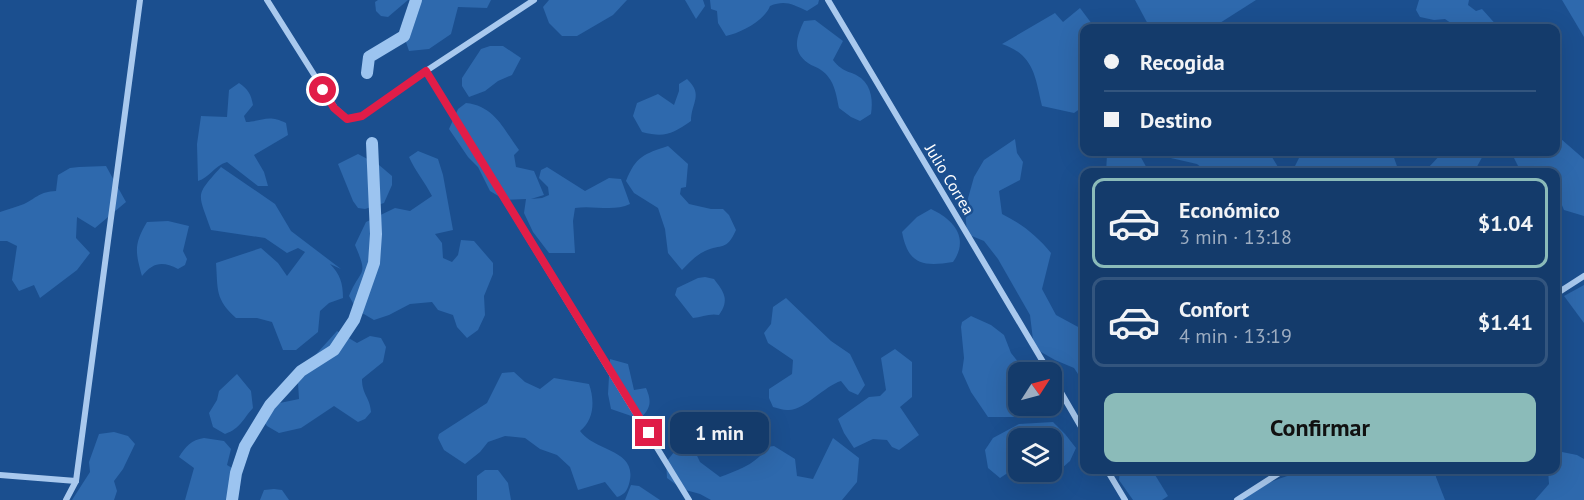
<!DOCTYPE html>
<html lang="es">
<meta charset="utf-8">
<style>
body{margin:0;font-family:"PT Sans",sans-serif;background:#214673;color:#f1f3f6;height:100vh;display:flex;flex-direction:column;font-size:22px;white-space:nowrap}
*{box-sizing:border-box;margin:0}
p{font-size:20px;color:#9dadc1}
.icon{flex:none;width:33px;height:33px;fill:none;stroke:currentColor;stroke-width:2;stroke-linecap:round;stroke-linejoin:round}
.map{position:relative;flex:1;overflow:hidden}
.details{position:absolute;left:1080px;top:168px;width:480px;height:306px;display:flex;flex-direction:column;background:#143b6b;border-radius:12px;box-shadow:0 6px 24px #0002,0 0 0 2px #33557e}
.details>*{flex:none}
.top-card{position:absolute;left:1080px;top:24px;width:480px;height:132px;border-radius:12px;box-shadow:0 6px 24px #0002,0 0 0 2px #33557e;display:grid;align-content:center;height:132px;padding:0 24px;background:#143b6b}
.needle{width:39px;rotate:54deg}
.buttons{position:absolute;left:1008px;top:362px;display:grid;gap:12px}
.buttons a{display:grid;place-items:center;width:54px;height:54px;border-radius:12px;background:#143b6b;box-shadow:0 6px 24px #0002,0 0 0 2px #33557e;font-size:30px}
.end{position:absolute;width:27px;height:27px;margin:-14px;border:8px solid #e11d48;background:#fff;box-shadow:0 0 0 3px #fff}
.from{border-radius:50%}
.bubble{position:absolute;height:42px;border-radius:12px;background:#143b6b;box-shadow:0 6px 24px #0002,0 0 0 2px #33557e;font-size:20px;font-weight:700;line-height:42px;text-align:center}
.top-card b{display:flex;align-items:center;gap:21px;height:57px;font-size:22px}
.top-card b+b{border-top:2px solid #33557e}
.top-card i{width:15px;height:15px;background:#f1f3f6}
ul{padding:10px 0 0;list-style:none}
li{display:flex;align-items:center;gap:18px;height:90px;margin:0 12px 9px;padding:0 12px;border:3px solid #33557e;border-radius:12px}
li div{flex:1}
li b{display:block;font-size:22px}
li em{font-style:normal;font-weight:700}
li.selected{border-color:#8bbbb9}
li>.icon{width:54px;height:54px;stroke-width:1.5}
.button{display:flex;gap:12px;margin-top:auto;padding:12px 24px}
.button a{flex:1;height:69px;border-radius:12px;background:#8bbbb9;color:#111;font-size:24px;font-weight:700;line-height:69px;text-align:center}
.map>svg:first-child{display:block}
.green{fill:#2e69ad}
.lines{fill:none;stroke-linecap:round;stroke-linejoin:round}
.stream{stroke:#9cc4f0;stroke-width:12}
.minor{stroke:#a9c9ee;stroke-width:6}
.route{stroke:#e11d48;stroke-width:8}
.labels{text-anchor:middle;dominant-baseline:central;stroke-width:5;stroke-linejoin:round;paint-order:stroke}
.street-label{font-size:16px;fill:#fff;stroke:#1b4f8f}
</style>
<div class="map">
<svg width="1584" height="500" viewBox="0 0 1584 500">
<rect width="100%" height="100%" fill="#1b4f8f"/>
<g class="green">
<polygon points="378,0 408,0 388,17 381,16 376,11 375,2"/>
<polygon points="418,0 491,0 487,8 458,7 451,34 429,49 409,51 404,36"/>
<polygon points="549,0 627,0 613,15 577,36 562,36 549,23 543,7"/>
<polygon points="685,0 703,0 705,6 696,19"/>
<path d="M710,0h109l-1,4 -11,7c-15,-7 -22,-11 -37,-5 -5,14 -29,27 -44,30l-8,-13 -1,-12 -6,-2z"/>
<polygon points="1135,0 1256,0 1212,28 1150,28"/>
<polygon points="1419,0 1469,0 1468,5 1476,11 1482,9 1499,28 1458,28 1445,19 1434,20 1420,17 1416,10"/>
<polygon points="1562,0 1584,0 1584,37"/>
<path d="M1080,8l15,20h-11v78l-10,7 -32,-7c-7,-30 -8,-51 -40,-62l53,-31 8,9z"/>
<path d="M815,20l28,21 -10,19c11,14 17,10 28,18 11,9 12,24 10,36l-11,7 -9,-4 -12,-9c-3,-15 -5,-29 -18,-38 -4,-3 -9,-4 -13,-7 -17,-12 -11,-27 -4,-42z"/>
<polygon points="490,46 503,46 521,58 512,75 498,81 485,91 469,97 462,86 462,78 481,49"/>
<path d="M687,79c17,16 4,24 4,42 -19,13 -26,17 -49,11l-9,-16 4,-13 21,-9 16,11 5,-14v-7z"/>
<path d="M239,83c9,6 12,11 14,22l-9,11 2,6c17,-1 22,-8 40,1l2,12 -34,20 10,17 4,14h-10l-31,-24c-13,4 -18,16 -29,19l-1,-37 4,-28 26,1 2,-27z"/>
<path d="M466,103c29,3 38,27 53,47l-5,5 2,12 18,4 10,24 -13,4 11,-1 7,-3 -1,-8 -9,-9 2,-8 6,-3 38,24 24,-13 12,1 9,25c-16,8 -37,1 -55,4l-2,13 2,32h-26l-16,-21 -9,-19 2,-14 -21,1 -15,-9 -12,-24 -10,-10 -19,-28 9,-20z"/>
<polygon points="1556,138 1561,139 1584,159 1584,216 1564,210 1556,191 1556,172 1521,172 1511,152 1556,152"/>
<path d="M1015,139l2,14 6,9 -3,18 -21,11 3,23c20,10 35,22 49,39l-9,36 14,26 24,13 4,6v49l-10,-15 -19,-8 -21,-12 -4,-33 -32,-56 -14,-18 -17,-7 -2,-25 9,-32 10,-17z"/>
<path d="M668,146l20,18 -2,23 -5,1 -1,6 9,10 22,5h12l6,6 7,15c-10,22 -14,13 -31,21 -9,4 -16,12 -23,19l-14,-17 -3,-24 -7,-21 -24,-15 -8,-12c10,-25 18,-27 42,-35z"/>
<path d="M418,151l20,8 5,16 10,55 -18,4 7,9 1,15 9,4 6,-7 3,-15 13,1 19,22v11l-9,22 1,19 -7,15 -11,8 -10,-11 -4,-12 -15,-5 -6,-8 -22,2 -21,11 -15,5 -17,-10 -8,-14c12,-29 20,-18 6,-51l11,-23 29,-14 15,3 22,-15c-7,-14 -17,-25 -23,-39z"/>
<polygon points="1112,152 1138,152 1149,172 1106,172 1107,155"/>
<polygon points="1160,152 1269,152 1281,172 1207,172 1197,164 1162,156"/>
<polygon points="1302,152 1392,152 1399,172 1292,172"/>
<polygon points="1443,152 1485,152 1474,172 1428,172 1428,168"/>
<polygon points="358,154 379,165 392,176 392,185 384,203 365,209 358,208 353,201 338,164"/>
<path d="M106,166l20,36 -31,26 -18,-11 -1,21 14,15 -13,17 -37,28 -6,-13 -15,6 -7,-11 5,-34 -10,-5h-7v-29c8,-3 17,-5 24,-8 14,-7 15,-12 32,-13l2,-16 12,-7 9,-1z"/>
<path d="M221,167l54,37 16,27 50,38 -11,-5c10,10 13,19 13,34l-14,5 -9,8 -2,21 -22,18h-13l-11,-28 -15,-4h-21c-21,-19 -18,-28 -20,-55l45,-15 17,15 9,13 18,-24 -7,-4 -11,5 -22,-15 -54,-8c-13,-38 -17,-33 10,-63z"/>
<path d="M931,209c22,10 39,29 22,53 -31,5 -45,2 -51,-30l15,-15z"/>
<path d="M168,221l21,5 -6,25 4,8 -2,6 -7,4c-15,-8 -25,-7 -36,7 -7,-25 -8,-32 5,-54z"/>
<path d="M705,277l9,2c10,13 16,21 5,36 -9,-2 -17,2 -26,3l-18,-23 2,-7 21,-10z"/>
<polygon points="1584,285 1584,323 1564,296"/>
<path d="M786,298l45,43 19,13 15,31 -7,10 -9,-4 -8,-10c-17,5 -38,31 -54,29 -4,0 -9,-2 -14,-3l-4,-9v-9l23,-15 1,-14 -25,-17 -4,-10 7,-9 2,-17z"/>
<polygon points="971,316 991,325 1004,335 1011,353 1026,372 1018,372 1018,405 1030,405 1016,417 988,417 971,392 962,372 964,358 961,327 962,322"/>
<path d="M337,331l20,12 13,-7 11,2 5,9 -3,15 -21,17c0,16 8,18 9,33l-6,7 -7,3 -24,-16 -33,22 -22,5 -12,-7 -9,-13 9,-4 3,-4 29,-6 -1,-16 9,-10 3,-12z"/>
<polygon points="895,349 912,362 912,397 900,407 919,435 899,450 892,447 887,440 873,439 854,448 844,433 838,419 869,397 880,396 886,390 881,358"/>
<path d="M610,359l18,5 6,26 12,-2c6,14 5,20 -6,31l-29,-10 -3,-15z"/>
<path d="M514,372l11,10 15,7 14,-11 35,6c6,17 5,36 -9,47 15,21 59,18 49,53 -2,7 -5,11 -12,13l-12,-15 -27,8 -8,-23 -13,-12 -17,-6 -15,-11 -20,-2 -17,6 -8,10 -15,12 -21,-14 -6,-12 1,-4 48,-31 15,-30z"/>
<path d="M237,374l14,17 2,17c-11,12 -12,20 -28,26l-12,-7 -4,-14 8,-13 2,-9z"/>
<polygon points="1053,422 1065,434 1076,448 1070,461 1053,476 1048,471 1052,471 1052,438 1018,438 1018,466 1000,478 988,468 985,450 993,438 1019,424"/>
<polygon points="114,432 128,436 135,444 123,469 114,481 117,491 114,500 72,500 90,472 89,462 99,434"/>
<path d="M204,438l20,3 7,8 -4,16 12,7 1,16 -4,12h-51l9,-32 -15,-11c7,-11 12,-17 25,-19z"/>
<path d="M833,438l26,20 -2,24 -15,18h-131l-11,-6 -18,-5 -15,-11 -1,-16 13,-16 11,-5 10,21 20,15c18,-7 37,-13 47,-30l7,-1 21,13 2,17 16,3z"/>
<polygon points="1562,452 1577,455 1584,459 1584,500 1535,500 1549,484 1548,470 1556,470 1556,455"/>
<polygon points="485,470 498,470 508,483 511,500 477,500 477,476"/>
<polygon points="1120,470 1152,470 1168,496 1162,500 1133,500 1119,480"/>
<path d="M1313,470h122l1,7 9,23h-208c23,-15 49,-26 76,-30z"/>
<polygon points="631,485 639,486 660,500 625,500"/>
<polygon points="274,489 282,490 289,500 260,500 264,490"/>
</g>
<g class="lines">
<g class="stream">
<polyline points="367,73 369,57 404,36 416,0"/>
<polyline points="232,500 236,473 245,446 270,405 301,371 334,350 354,320 374,263 376,234 372,143"/>
</g>
<g class="minor">
<polyline points="267,0 335,108 347,119 362,116 426,71 534,0"/>
<polyline points="828,0 1049,372"/>
<polyline points="426,71 689,500"/>
<polyline points="1556,294 1584,276"/>
<polyline points="1052,377 1084,432"/>
<polyline points="1107,470 1125,500"/>
<polyline points="0,475 76,481"/>
<polyline points="66,500 76,481 140,0"/>
<polyline points="1237,500 1284,470"/>
</g>
</g>
<g class="lines">
<polyline class="route" points="323,90 334,108 347,119 362,116 426,71 649,433"/>
</g>
<g class="labels">
<g class="street-label">
<text transform="translate(950 179) rotate(59)">Julio Correa</text>
</g>
</g>
</svg>
<div class="buttons">
<a><svg class="needle" viewBox="-14 -14 28 28"><path d="M0-13l5 13h-10z" fill="#e53935"/><path d="M0 13l5-13h-10z" fill="#9dadc1"/></svg></a>
<a><svg class="icon" aria-label="layers" viewBox="0 0 24 24"><path d="M12 4l9 5-9 5-9-5zM3 14l9 5 9-5"/></svg></a>
</div>
<i class="end from" style="left:323px;top:90px"></i>
<i class="end" style="left:649px;top:433px"></i>
<div class="bubble" style="left:670px;top:412px;width:99px">1 min</div>
<div class="top-card">
<b><i class="from"></i>Recogida</b>
<b><i></i>Destino</b>
</div>
<section class="details">
<ul>
<li class="selected"><svg class="icon" aria-label="car" viewBox="0 0 24 24"><path d="M5 17H2v-5l4-1 3-4h7l3 4 3 1v5h-3M9 17h6M6 11h13"/><circle cx="7" cy="17" r="2"/><circle cx="17" cy="17" r="2"/></svg><div><b>Económico</b><p>3 min · 13:18</p></div><em>$1.04</em></li>
<li><svg class="icon" aria-label="car" viewBox="0 0 24 24"><path d="M5 17H2v-5l4-1 3-4h7l3 4 3 1v5h-3M9 17h6M6 11h13"/><circle cx="7" cy="17" r="2"/><circle cx="17" cy="17" r="2"/></svg><div><b>Confort</b><p>4 min · 13:19</p></div><em>$1.41</em></li>
</ul>
<div class="button"><a>Confirmar</a></div>
</section>
</div>
